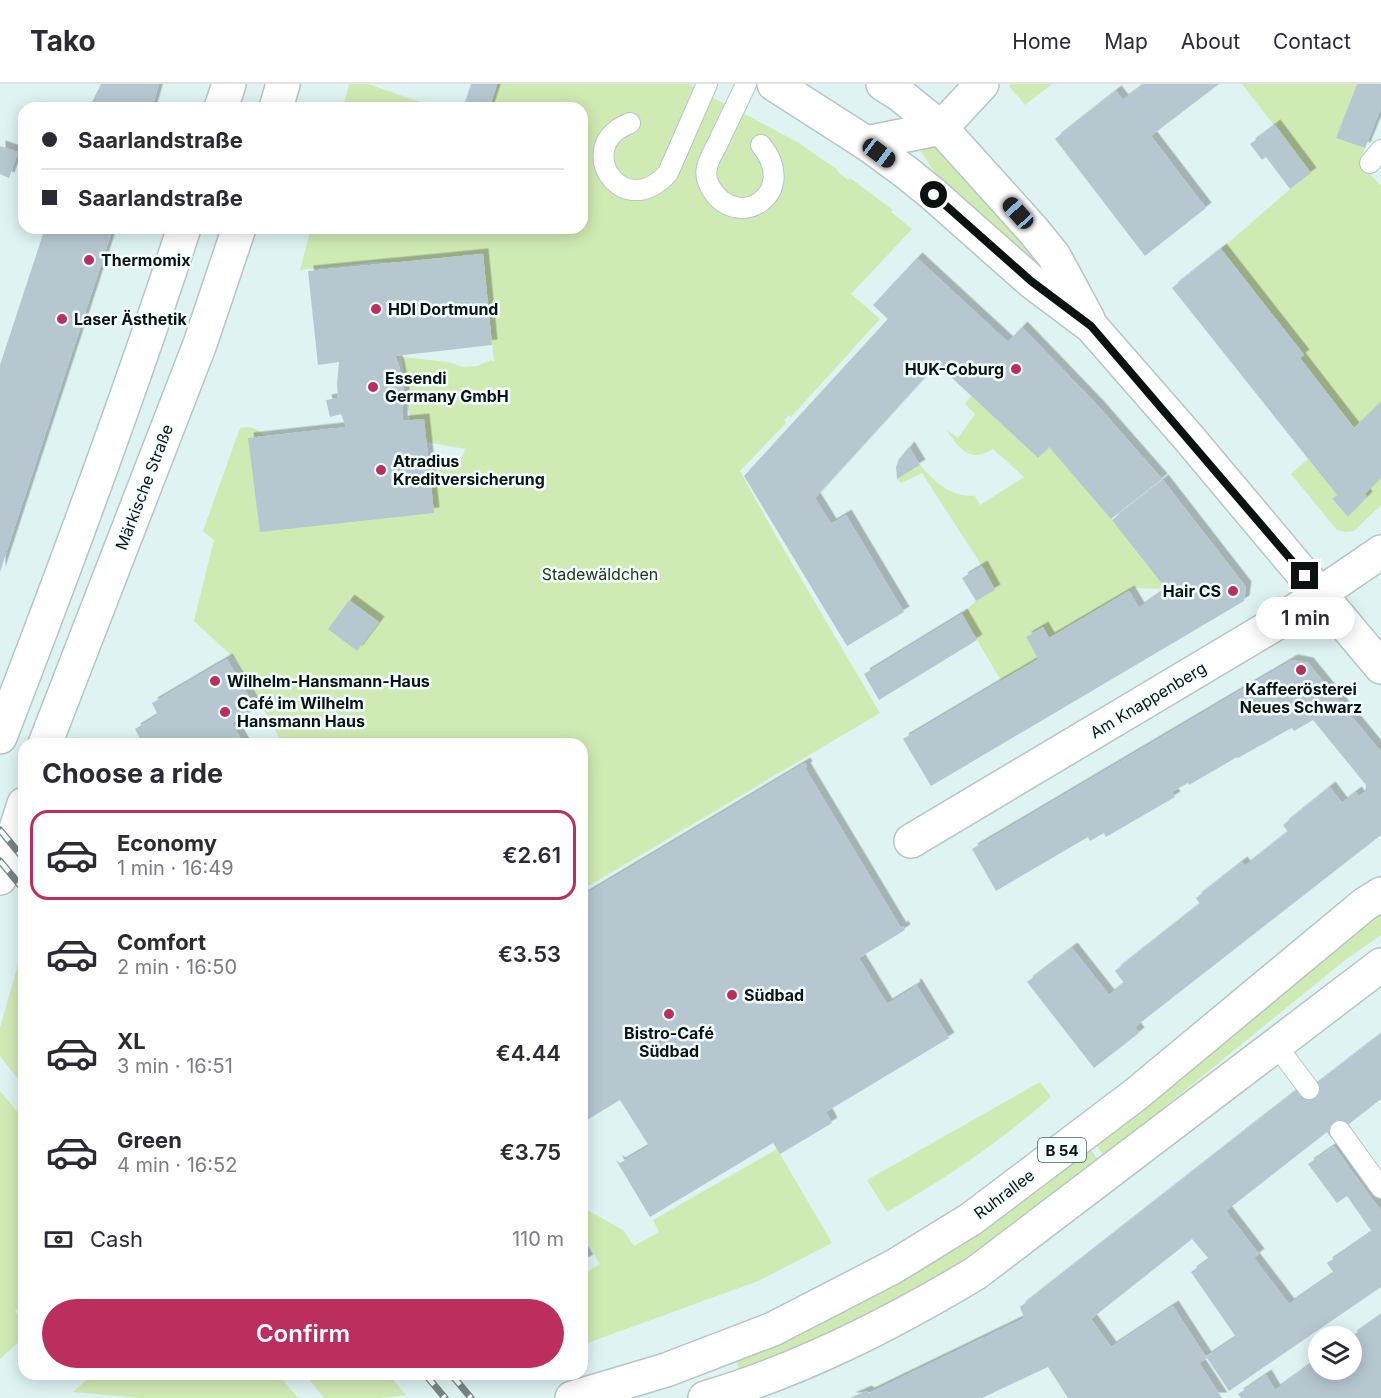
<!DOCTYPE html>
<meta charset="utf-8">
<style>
body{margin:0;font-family:Inter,sans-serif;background:#f2f2f3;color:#2b2b33;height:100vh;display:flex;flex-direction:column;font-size:22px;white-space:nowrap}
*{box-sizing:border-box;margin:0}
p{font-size:20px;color:#7c7c81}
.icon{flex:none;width:33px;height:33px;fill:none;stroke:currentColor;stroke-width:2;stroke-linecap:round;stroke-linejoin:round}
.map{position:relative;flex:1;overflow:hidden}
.side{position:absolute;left:18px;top:654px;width:570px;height:642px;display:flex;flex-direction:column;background:#fff;border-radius:18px;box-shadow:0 3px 15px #0003}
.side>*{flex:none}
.top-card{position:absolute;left:18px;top:18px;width:570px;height:132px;border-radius:18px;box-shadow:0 3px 15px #0003;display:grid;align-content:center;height:132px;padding:0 24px;background:#fff}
.fabs{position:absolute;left:1308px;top:1242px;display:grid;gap:12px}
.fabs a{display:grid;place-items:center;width:54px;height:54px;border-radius:50%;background:#fff;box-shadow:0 3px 15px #0003;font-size:30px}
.end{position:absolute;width:27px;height:27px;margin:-14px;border:8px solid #0b1212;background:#fff;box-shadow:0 0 0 3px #fff}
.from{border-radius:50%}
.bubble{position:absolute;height:42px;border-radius:21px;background:#fff;box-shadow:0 3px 15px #0003;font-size:20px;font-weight:600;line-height:42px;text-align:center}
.car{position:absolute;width:18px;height:36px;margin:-18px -9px;border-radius:8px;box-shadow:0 0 4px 2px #0007;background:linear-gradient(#222 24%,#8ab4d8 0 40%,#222 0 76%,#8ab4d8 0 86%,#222 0)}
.top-card b{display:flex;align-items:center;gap:21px;height:57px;font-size:22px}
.top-card b+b{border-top:2px solid #e1e1e2}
.top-card i{width:15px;height:15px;background:#2b2b33}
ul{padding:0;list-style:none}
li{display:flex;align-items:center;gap:18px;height:90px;margin:0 12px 9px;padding:0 12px;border:3px solid transparent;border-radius:18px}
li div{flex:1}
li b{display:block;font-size:22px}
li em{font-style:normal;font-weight:600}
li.on{border-color:#bc2e5d}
li>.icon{width:54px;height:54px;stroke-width:1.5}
h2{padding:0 24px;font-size:27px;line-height:72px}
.pay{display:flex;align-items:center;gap:15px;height:66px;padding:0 24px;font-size:22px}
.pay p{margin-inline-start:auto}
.primary-button{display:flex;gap:12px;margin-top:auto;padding:12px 24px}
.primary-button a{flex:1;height:69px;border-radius:36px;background:#bc2e5d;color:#fff;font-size:24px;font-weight:600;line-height:69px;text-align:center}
header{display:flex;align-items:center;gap:36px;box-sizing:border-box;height:84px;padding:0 30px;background:#fff;border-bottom:2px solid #e1e1e2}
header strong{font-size:28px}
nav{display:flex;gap:33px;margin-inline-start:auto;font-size:21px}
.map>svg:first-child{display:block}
.green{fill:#d0eab4}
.building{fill:#b7c7d0;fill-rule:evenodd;filter:url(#shadow)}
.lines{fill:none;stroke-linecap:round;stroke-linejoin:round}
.lane-casing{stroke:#b3c6c6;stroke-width:22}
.street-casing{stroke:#b3c6c6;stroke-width:36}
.secondary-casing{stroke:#b3c6c6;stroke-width:36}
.primary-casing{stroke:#b3c6c6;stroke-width:36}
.lane{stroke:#fff;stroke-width:20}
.street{stroke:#fff;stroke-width:33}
.secondary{stroke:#fff;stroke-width:33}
.primary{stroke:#fff;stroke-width:33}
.rail-casing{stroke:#788585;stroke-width:7}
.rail{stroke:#f3ffff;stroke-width:4.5;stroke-dasharray:14;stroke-linecap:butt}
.route{stroke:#0b1212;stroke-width:8}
.poi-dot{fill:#bc2e5d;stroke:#f3ffff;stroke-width:2}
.labels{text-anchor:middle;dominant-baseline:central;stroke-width:5;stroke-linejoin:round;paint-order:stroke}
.shield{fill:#f3ffff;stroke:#515959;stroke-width:1.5}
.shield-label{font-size:15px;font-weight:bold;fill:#0b1212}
.poi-label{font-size:16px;font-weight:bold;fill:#0b1212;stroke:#f3ffff;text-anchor:start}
.street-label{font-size:16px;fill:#0b1212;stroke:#f3ffff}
.park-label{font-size:16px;fill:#263413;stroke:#f3ffff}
</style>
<header>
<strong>Tako</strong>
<nav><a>Home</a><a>Map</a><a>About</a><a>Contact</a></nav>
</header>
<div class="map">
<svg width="1381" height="1314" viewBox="0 0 1381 1314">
<defs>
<filter id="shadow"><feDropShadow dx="5.5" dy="-5.5" stdDeviation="0" flood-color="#0004"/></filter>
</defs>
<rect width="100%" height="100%" fill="#dff3f3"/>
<g class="green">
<polygon points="349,0 368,0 437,24 343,24"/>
<path d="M498,0h190l6,3 -1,3 29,12 77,41 24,17 14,9v2l11,9 2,-2 43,32 -2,2 21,17 -61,65 29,25 -89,98 -2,-2 -5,5 2,3 -46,48 36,65 104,177 -298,177v-146h-299l-48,-85 -41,-38 20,-81 -11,-9 37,-103c11,-2 17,0 24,8l-15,2 178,17 34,5 4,-11 -39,-7 -16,-22 -8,-63 47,5 13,5 15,-1 14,-6 3,2 -11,-109 -82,9h-26l-75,8 11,-42h271v-120h-91z"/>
<polygon points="1011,0 1052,0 1025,21 1009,2"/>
<polygon points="1242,0 1357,0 1336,54 1365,64 1360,79 1381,102 1381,318 1354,344 1300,274 1304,270 1221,165 1290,105 1311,89"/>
<polygon points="929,53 1044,182 1037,188 938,94 919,64"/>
<path d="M971,312l67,62 11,-11 56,63 61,79 -33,-1 -84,50 -6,-11 -17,10 12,22 -37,22 -39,-67 14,-13 19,-12 -13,-23 -60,-93 -21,10 -4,-4 23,-14c16,18 29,31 55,31l5,9 44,-28 -31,-28c-25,15 -34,-1 -47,-20l12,9 17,-24 -10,-10z"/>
<polygon points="1308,375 1337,411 1332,416 1348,433 1367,414 1365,410 1381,394 1381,421 1354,447 1345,448 1337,446 1291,390"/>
<polygon points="1381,829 1381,851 1344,877 1104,1072 1096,1061"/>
<polygon points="24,859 24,1003 0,972 0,944"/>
<path d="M1040,998l11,15c-50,44 -106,82 -164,115l-20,-32z"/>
<polygon points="0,1007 24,1036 24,1140 22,1142 24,1145 24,1219 15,1227 24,1237 24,1253 0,1275"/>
<polygon points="777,1065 832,1159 758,1197 582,1261 582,1191 600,1180 582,1150 582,1123 623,1146 634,1162 659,1148 653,1136"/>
<polygon points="1091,1066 1099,1077 985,1162 914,1206 866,1232 796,1265 743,1287 739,1285 737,1279 738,1274 855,1223 919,1187 971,1155 1042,1104"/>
<polygon points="93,1290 278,1290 298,1314 140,1314 73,1308"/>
<polygon points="305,1290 388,1290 406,1311 381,1314 324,1314"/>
</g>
<g class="building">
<polygon points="101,0 159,0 152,24 89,24"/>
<polygon points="471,0 497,0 489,24 463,24"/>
<polygon points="1145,0 1219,0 1151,52 1206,124 1145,172 1055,55 1116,7 1123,16"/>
<polygon points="1357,0 1381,0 1381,24 1365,64 1336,54"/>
<polygon points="1275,41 1311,89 1290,105 1266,73 1262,76 1250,60"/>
<polygon points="0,62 18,68 9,94 0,90"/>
<polygon points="45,144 113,144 0,488 0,281"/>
<polygon points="1221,165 1304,271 1300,274 1354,344 1381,318 1381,394 1365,410 1367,413 1348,433 1332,415 1337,411 1172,204"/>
<polygon points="483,170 492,261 395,272 399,282 404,307 402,337 424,335 434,429 260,448 248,354 346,343 341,330 330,333 326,316 338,314 337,300 339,278 318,281 308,187"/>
<polygon points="917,174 1008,258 1022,243 1098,322 1162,395 1111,435 1049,363 1038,374 937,280 815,414 831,440 846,431 904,528 847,562 744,392 888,235 873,221"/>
<polygon points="909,363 920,381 897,395 896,383 899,375"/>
<polygon points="1163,396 1246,503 1244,517 931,702 903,655 1038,575 1026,553 1043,543 1049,554 1129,507 1139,524 1166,505 1112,436"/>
<polygon points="982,482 995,506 976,517 962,494"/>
<polygon points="349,516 379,538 357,567 328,545"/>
<polygon points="962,530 977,556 879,616 864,590"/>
<polygon points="227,575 256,625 232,639 244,660 138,660 142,658 135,645 158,631 152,619"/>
<polygon points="1292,576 1308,579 1381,668 1381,751 1135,943 1139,949 1094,984 1027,898 1072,864 1109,911 1124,899 1115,887 1200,820 1196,814 1242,778 1245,782 1288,748 1283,741 1330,703 1342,719 1356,708 1359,712 1365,708 1366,701 1313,636 1294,647 1292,644 1286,647 1238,674 1237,673 1189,701 1188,699 1172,708 1175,713 1106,753 1104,749 1090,757 1088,753 996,807 972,765"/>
<polygon points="805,679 807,683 805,684 901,844 903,842 905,846 859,874 887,920 915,903 914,901 916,900 949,954 826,1028 832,1039 807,1054 780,1070 773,1059 650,1133 616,1076 620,1079 649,1062 620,1016 582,1039 582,812"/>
<path d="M1381,950v65l-50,39 -4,-6 -101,79 33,43 -5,4 35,46 45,-31 -7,-10 45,-31 -25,-36 -10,7 -29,-39 26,-18 47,65v76l-152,104 -22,-33 -8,5 23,35h-154l-20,-31 -66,31h-132l16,-7 3,2 155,-75 -4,-11 277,-217 4,6zM1192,1155l17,20 -18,13 45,65 -30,20 -33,-51 -62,41 -20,-28z"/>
<polygon points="582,1166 588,1176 582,1179"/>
<polygon points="1381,1231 1381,1314 1241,1314 1238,1310 1266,1291 1275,1306 1318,1275 1318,1286 1352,1286 1352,1252"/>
</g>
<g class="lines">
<defs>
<g id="lane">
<path d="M746,0c-9,20 -19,39 -28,59 -4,8 -10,17 -11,25 -2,7 1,16 5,22 27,42 88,3 49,-45"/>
<path d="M630,39c-4,2 -9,4 -13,7 -37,28 9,90 51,43l39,-89"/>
<polyline points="1370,79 1381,66"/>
<polyline points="1276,961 1309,1005"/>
<polyline points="1340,1047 1381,1104"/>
</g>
<g id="street">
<polyline points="941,44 982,0"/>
<polyline points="911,757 1280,537 1381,468"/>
</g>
<g id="secondary">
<polyline points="774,0 866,59 907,89 934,111 1031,197 1091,242 1188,353 1381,583"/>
<polyline points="883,0 899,10 941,44 1033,146 1054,172 1088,235"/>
<polyline points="221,24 229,0"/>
<polyline points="276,24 283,0"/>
<polyline points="866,59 941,44"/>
<path d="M0,653c65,-168 128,-338 184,-509"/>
<polyline points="45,660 200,260 239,144"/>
<polyline points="0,794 24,720"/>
</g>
<g id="primary">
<polyline points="572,1314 666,1286 773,1245 893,1183 971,1135 1135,1011 1365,820 1381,810"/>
<path d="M705,1314c96,-28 186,-74 271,-125l405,-308"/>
</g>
</defs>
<use href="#lane" class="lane-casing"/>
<use href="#street" class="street-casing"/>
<use href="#secondary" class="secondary-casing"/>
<use href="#primary" class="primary-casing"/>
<use href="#lane" class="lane"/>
<use href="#street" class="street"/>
<use href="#secondary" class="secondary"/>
<use href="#primary" class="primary"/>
<defs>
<g id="rail">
<polyline points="0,746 24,775"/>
<polyline points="0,777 24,806"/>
<polyline points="425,1290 445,1314"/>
<polyline points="451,1290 471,1314"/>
</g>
</defs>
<use href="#rail" class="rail-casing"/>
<use href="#rail" class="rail"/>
</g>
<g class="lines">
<polyline class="route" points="934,111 1031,197 1091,242 1305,492"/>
</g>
<g class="poi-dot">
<circle cx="89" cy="176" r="6"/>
<circle cx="376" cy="225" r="6"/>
<circle cx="62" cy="235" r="6"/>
<circle cx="1016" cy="285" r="6"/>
<circle cx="373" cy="303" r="6"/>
<circle cx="381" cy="386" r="6"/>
<circle cx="1233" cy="507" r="6"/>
<circle cx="1301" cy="586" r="6"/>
<circle cx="215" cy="597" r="6"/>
<circle cx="225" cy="628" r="6"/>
<circle cx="732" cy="911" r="6"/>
<circle cx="669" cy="930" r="6"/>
</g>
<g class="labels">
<rect class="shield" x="1038" y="1054" width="48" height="24" rx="4.5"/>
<g class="shield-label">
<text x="1062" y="1066">B 54</text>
</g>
<g class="poi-label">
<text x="101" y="176">Thermomix</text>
<text x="388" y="225">HDI Dortmund</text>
<text x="74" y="235">Laser Ästhetik</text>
<text x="1004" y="285" text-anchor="end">HUK-Coburg</text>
<text x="385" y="294">Essendi<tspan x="385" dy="18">Germany GmbH</tspan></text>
<text x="393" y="377">Atradius<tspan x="393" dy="18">Kreditversicherung</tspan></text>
<text x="1221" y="507" text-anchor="end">Hair CS</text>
<text x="227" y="597">Wilhelm-Hansmann-Haus</text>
<text x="1301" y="605" text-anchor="middle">Kaffeerösterei<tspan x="1301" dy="18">Neues Schwarz</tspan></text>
<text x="237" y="619">Café im Wilhelm<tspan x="237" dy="18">Hansmann Haus</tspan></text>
<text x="744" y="911">Südbad</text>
<text x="669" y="949" text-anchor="middle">Bistro-Café<tspan x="669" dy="18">Südbad</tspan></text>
</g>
<g class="street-label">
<text transform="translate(144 403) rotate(-69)">Märkische Straße</text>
<text transform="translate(1148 616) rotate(-31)">Am Knappenberg</text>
<text transform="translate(1004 1110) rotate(-37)">Ruhrallee</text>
</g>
<g class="park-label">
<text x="600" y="490">Stadewäldchen</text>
</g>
</g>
</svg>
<div class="fabs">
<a><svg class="icon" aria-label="layers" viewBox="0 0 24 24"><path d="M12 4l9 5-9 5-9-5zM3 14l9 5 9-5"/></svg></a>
</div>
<i class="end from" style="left:934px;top:111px"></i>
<i class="end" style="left:1305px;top:492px"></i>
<div class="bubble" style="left:1256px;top:513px;width:99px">1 min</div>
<i class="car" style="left:879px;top:69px;rotate:127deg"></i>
<i class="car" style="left:1018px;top:129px;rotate:318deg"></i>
<div class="top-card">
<b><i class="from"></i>Saarlandstraße</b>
<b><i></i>Saarlandstraße</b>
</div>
<section class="side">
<h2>Choose a ride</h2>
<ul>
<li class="on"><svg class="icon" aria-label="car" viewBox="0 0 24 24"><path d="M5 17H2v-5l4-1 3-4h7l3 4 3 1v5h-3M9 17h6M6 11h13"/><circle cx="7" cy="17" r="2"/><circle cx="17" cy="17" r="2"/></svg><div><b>Economy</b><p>1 min · 16:49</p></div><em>€2.61</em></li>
<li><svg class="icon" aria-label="car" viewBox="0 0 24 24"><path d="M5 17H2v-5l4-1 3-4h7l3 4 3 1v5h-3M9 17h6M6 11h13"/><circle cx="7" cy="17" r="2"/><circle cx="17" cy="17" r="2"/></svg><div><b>Comfort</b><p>2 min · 16:50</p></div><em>€3.53</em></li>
<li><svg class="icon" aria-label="car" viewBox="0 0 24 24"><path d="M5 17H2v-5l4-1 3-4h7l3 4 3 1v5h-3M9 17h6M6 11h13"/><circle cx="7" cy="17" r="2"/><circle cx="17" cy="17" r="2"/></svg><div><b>XL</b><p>3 min · 16:51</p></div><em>€4.44</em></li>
<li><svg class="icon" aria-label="car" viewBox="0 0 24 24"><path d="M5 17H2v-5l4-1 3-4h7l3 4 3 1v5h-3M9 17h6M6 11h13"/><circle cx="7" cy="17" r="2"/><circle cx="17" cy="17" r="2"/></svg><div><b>Green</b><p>4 min · 16:52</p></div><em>€3.75</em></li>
</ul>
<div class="pay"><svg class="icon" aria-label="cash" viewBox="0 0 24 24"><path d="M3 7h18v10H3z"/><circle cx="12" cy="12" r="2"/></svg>Cash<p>110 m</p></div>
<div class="primary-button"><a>Confirm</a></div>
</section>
</div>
